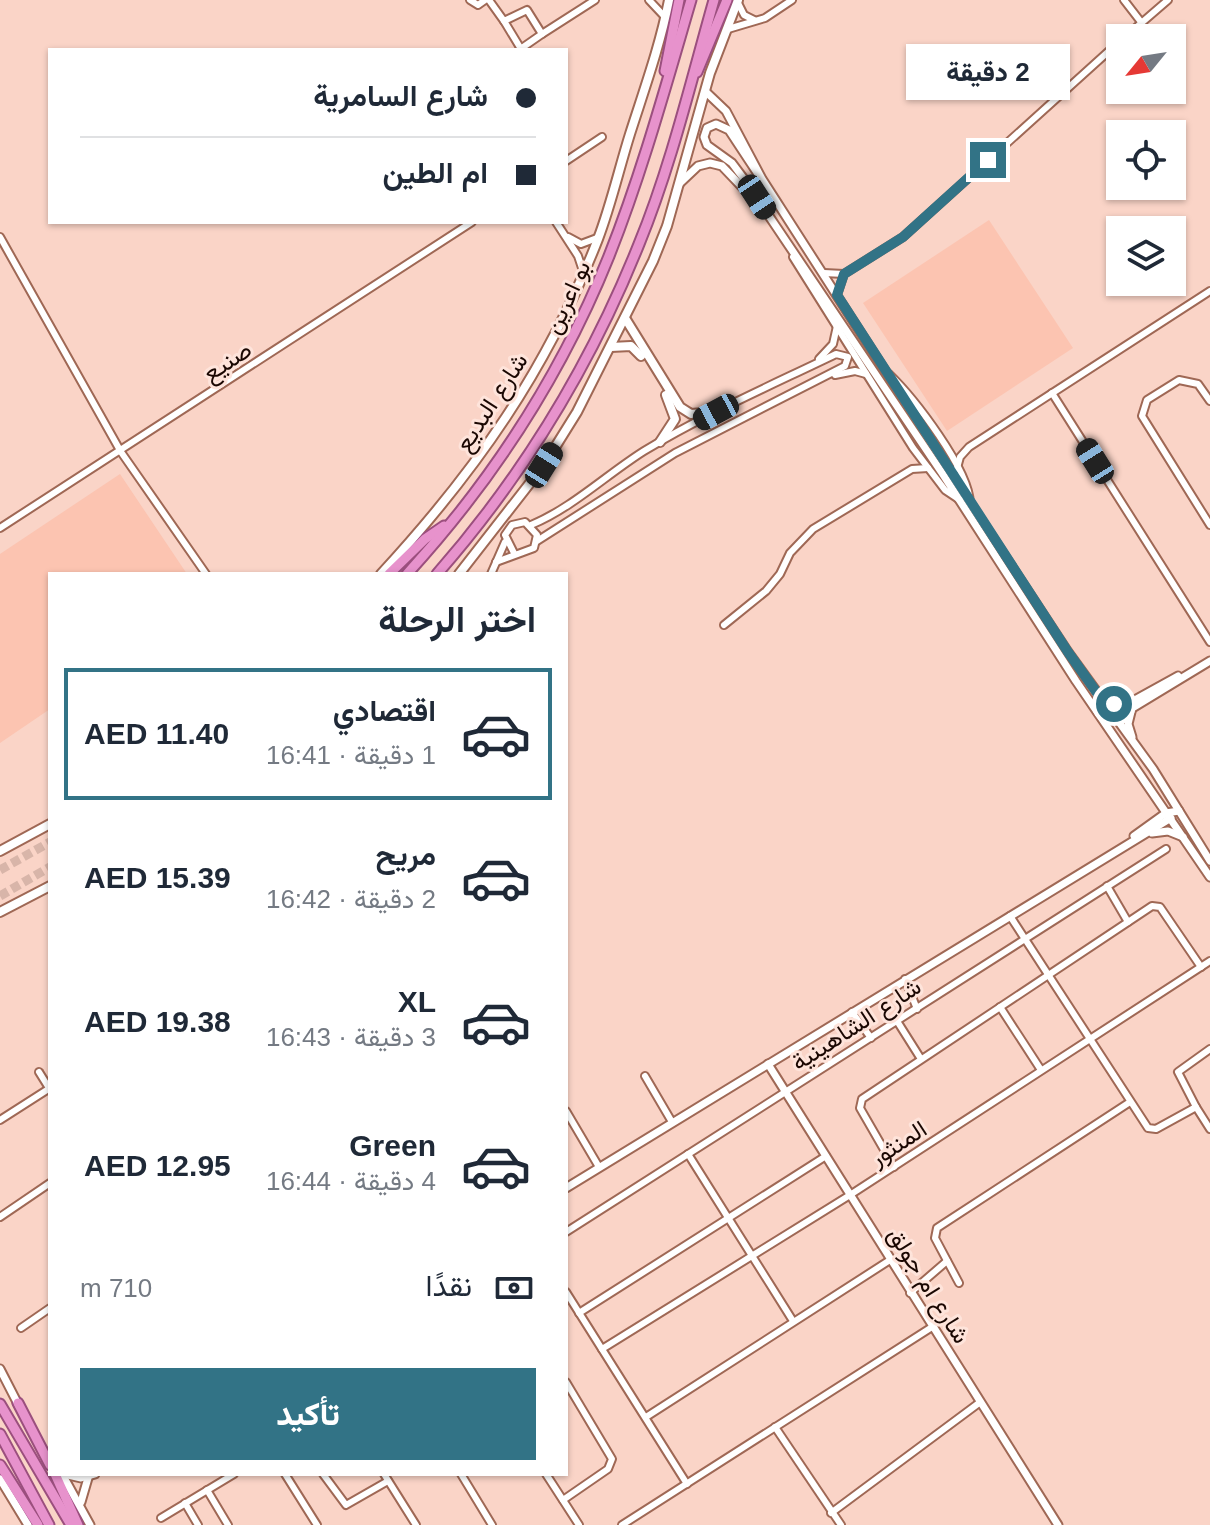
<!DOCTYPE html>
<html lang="ar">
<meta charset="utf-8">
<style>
body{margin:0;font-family:Helvetica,Vazirmatn,sans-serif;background:#f6f6f7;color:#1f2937;direction:rtl;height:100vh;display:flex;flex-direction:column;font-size:30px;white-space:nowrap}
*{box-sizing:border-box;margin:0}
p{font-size:26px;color:#747a83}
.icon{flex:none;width:44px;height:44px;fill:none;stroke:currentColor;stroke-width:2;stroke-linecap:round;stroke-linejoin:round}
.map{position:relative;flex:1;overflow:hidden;direction:ltr}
.panel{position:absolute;left:48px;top:572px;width:520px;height:904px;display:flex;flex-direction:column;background:#fff;border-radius:0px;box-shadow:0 2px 6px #0004;direction:rtl}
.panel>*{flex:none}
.hud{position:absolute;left:48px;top:48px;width:520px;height:176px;border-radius:0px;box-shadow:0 2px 6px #0004;direction:rtl;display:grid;align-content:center;height:176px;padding:0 32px;background:#fff}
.needle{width:52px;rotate:240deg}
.tools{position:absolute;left:1106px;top:24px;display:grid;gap:16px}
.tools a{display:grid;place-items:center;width:80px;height:80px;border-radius:0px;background:#fff;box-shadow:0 2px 6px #0004;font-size:40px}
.end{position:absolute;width:36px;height:36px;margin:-18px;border:10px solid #327386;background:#fff;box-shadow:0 0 0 4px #fff}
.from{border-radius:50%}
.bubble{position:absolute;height:56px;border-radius:0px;background:#fff;box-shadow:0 2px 6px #0004;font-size:26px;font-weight:800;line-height:56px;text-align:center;direction:rtl}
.car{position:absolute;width:24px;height:48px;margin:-24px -12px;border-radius:10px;box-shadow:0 0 6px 2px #0007;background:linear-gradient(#222 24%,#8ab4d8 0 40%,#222 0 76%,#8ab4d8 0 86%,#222 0)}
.hud b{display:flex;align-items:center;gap:28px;height:76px;font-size:30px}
.hud b+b{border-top:2px solid #e0e1e3}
.hud i{width:20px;height:20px;background:#1f2937}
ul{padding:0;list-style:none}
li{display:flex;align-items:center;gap:24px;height:132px;margin:0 16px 12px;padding:0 16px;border:4px solid transparent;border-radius:0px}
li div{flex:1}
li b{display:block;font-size:30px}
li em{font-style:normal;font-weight:800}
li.selected{border-color:#327386}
li>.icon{width:72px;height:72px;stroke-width:1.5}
h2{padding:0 32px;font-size:36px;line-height:96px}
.pay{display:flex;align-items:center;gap:20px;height:88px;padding:0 32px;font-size:30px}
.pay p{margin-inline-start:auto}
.primary-button{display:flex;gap:16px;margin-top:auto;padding:16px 32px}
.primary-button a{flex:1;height:92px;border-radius:0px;background:#327386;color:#fff;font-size:32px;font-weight:800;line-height:92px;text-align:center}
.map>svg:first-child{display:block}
.built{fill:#fcc4b1}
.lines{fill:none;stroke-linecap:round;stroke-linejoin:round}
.trunk-tunnel{stroke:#d8b5a9;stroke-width:9;stroke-dasharray:9 4.5;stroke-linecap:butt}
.minor-casing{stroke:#9f6855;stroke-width:10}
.tertiary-casing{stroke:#9f6855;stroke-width:11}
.secondary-casing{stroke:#9f6855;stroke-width:12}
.trunk-casing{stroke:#9b4f7e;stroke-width:13}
.minor{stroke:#fff;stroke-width:6}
.tertiary{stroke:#fff;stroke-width:7}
.secondary{stroke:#fff;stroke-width:8}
.trunk{stroke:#e792cc;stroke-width:9}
.route{stroke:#327386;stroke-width:10}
.labels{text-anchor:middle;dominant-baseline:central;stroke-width:6;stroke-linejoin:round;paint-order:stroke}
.street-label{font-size:24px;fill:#1a0702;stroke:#fee4db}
</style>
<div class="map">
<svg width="1210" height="1525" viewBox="0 0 1210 1525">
<rect width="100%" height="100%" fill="#fad4c7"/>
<g class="built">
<polygon points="989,220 1073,348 947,431 863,303"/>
<polygon points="120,474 187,574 50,574 50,709 0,743 0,554"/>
</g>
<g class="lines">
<g class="trunk-tunnel">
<polyline points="0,870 50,842"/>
<polyline points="0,896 50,867"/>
</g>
<defs>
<g id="minor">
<polyline points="470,0 478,5 485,0"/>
<polyline points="489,0 504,21 527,10 542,34 595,0"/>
<polyline points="649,0 665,17"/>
<polyline points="1124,0 1141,22"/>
<polyline points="737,1 744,15 754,20"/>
<polyline points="504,21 521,49"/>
<polyline points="728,29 765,18 792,0"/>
<polyline points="1124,38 1168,0"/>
<polyline points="519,50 542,34"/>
<polyline points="566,161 602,137"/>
<polyline points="556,222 578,256 583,271"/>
<polyline points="0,237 121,452 206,574"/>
<polyline points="568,237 581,244 597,238"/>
<polyline points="793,257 913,448 945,490 960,500"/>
<polyline points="824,273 844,274"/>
<polyline points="837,295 844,274 903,237 1120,41"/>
<polyline points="819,359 833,344 837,326"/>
<path d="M889,374c25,24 80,95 81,129"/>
<polyline points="835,375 855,371 866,374"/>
<polyline points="1052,393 1210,642"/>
<polyline points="1210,401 1198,384 1179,380 1147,400 1142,416 1210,525"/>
<polyline points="957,468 960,457 969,447 1210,291"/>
<path d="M531,525c41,-17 75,-50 113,-74 61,-37 128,-66 192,-97l12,3 -3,9 -170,87 -138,88"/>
<polyline points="0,528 472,222"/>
<polyline points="496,562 534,548 537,535 525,522 512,525 505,535 514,553"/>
<polyline points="491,574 505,542"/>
<polyline points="724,625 766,591 780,574 790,553 813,529 912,469 928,468"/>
<polyline points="1107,886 1128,922"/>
<polyline points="1010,916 1148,1128 1156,1129 1196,1107 1178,1072 1210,1049"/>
<polyline points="905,979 917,1009"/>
<polyline points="1000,1007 1041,1070"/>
<polyline points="852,1012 871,1038"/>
<polyline points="897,1021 921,1059"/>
<polyline points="39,1072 49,1088"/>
<polyline points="645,1076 672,1122"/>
<polyline points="1196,1107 1210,1129"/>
<polyline points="566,1111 599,1167"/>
<polyline points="0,1120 50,1088"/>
<polyline points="688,1154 793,1321"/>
<polyline points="894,1167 860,1108 862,1099 1128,922 1152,906 1160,907 1201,967"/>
<polyline points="0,1217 50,1183"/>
<polyline points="566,1232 1166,849"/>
<polyline points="959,1283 935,1238 937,1228 1130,1102"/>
<polyline points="566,1292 687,1484"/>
<polyline points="910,1293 947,1261"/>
<polyline points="579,1313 826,1156"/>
<polyline points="21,1328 50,1308"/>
<polyline points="602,1349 850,1195 1210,961"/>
<polyline points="646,1417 890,1260"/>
<polyline points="775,1427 841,1525"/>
<polyline points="285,1474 317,1525"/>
<polyline points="323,1474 346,1505 388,1481"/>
<polyline points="384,1474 416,1525"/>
<polyline points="461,1474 492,1525"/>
<polyline points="546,1474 579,1525"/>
<polyline points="207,1490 228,1525"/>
<polyline points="563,1500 608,1469 612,1459 566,1382"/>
<polyline points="185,1503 198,1525"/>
<polyline points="831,1513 979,1403"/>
<polyline points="161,1518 234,1474"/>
<polyline points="622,1525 932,1327"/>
</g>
<g id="tertiary">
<polyline points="706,92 726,111 762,179 970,503 1068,652 1153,769 1210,861"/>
<polyline points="680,183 698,166 710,163 722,166 767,213 942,473 1076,681 1210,877"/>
<polyline points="756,195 732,163 707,145 704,137 707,128 716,124 729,130 758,174"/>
<polyline points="1102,718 1178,676"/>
<polyline points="1111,721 1210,661"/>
<polyline points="1132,737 1128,724 1132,708"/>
<polyline points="1152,833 1168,831 1183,837"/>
<polyline points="1134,836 1166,813 1179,811"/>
<polyline points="768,1064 1058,1525"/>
<polyline points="566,1188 1171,818"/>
<polyline points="0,1369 19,1406"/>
<polyline points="62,1474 90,1525"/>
<polyline points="64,1474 81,1478 95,1474"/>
<polyline points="0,1479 28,1525"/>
<polyline points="81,1502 88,1478"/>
</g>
<g id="secondary">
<polyline points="625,318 680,407 691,414 716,412"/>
<polyline points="611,347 631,346 641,356"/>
<polyline points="660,442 675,419 666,395"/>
<path d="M381,574c95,-103 166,-204 217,-335 13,-34 21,-70 32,-105 14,-44 30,-88 39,-134"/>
<polyline points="459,574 544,465 577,412 653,261 667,226 710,73 738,0"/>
<polyline points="0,851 50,824"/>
<polyline points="0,912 50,886"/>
</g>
<g id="trunk">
<polyline points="665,71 679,0"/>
<polyline points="697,72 727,0"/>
<polyline points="389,574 425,539 444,526"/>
<path d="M407,574c85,-93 155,-201 202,-318 33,-83 57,-171 82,-256"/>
<path d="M437,574c86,-98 154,-210 202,-330 32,-78 52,-163 75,-244"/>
<polyline points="18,1403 50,1465"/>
<polyline points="0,1404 71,1525"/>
<polyline points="0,1434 49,1525"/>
<polyline points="0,1465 38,1525"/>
<polyline points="55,1474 78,1525"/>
</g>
</defs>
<use href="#minor" class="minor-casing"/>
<use href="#tertiary" class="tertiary-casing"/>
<use href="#secondary" class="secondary-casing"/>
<use href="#trunk" class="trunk-casing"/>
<use href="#minor" class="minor"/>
<use href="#tertiary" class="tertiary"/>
<use href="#secondary" class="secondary"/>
<use href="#trunk" class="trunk"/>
</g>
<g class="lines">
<polyline class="route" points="988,160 903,237 844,274 837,295 1068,652 1100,697 1114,704"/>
</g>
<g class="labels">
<g class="street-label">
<text transform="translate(567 297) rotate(-65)">بو اعرين</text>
<text transform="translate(227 361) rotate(-33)">صنيع</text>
<text transform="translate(491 402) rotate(-57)">شارع البديع</text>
<text transform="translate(856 1024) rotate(-33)">شارع الشاهينية</text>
<text transform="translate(898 1143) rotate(-33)">المنثور</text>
<text transform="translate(929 1285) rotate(58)">شارع ام جولق</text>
</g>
</g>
</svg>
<div class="tools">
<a><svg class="needle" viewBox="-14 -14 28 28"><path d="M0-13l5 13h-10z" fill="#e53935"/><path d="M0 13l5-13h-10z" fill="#747a83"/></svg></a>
<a><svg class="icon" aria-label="locate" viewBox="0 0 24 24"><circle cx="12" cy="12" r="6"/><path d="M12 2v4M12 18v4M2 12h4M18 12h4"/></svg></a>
<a><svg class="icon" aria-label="layers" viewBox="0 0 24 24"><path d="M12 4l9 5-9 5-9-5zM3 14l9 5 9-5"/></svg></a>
</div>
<i class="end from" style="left:1114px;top:704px"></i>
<i class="end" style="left:988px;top:160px"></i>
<div class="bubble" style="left:906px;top:44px;width:164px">2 دقيقة</div>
<i class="car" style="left:757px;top:197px;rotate:147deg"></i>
<i class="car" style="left:716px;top:412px;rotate:242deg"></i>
<i class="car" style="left:1095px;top:461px;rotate:328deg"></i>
<i class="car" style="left:544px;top:465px;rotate:32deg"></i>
<div class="hud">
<b><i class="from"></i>شارع السامرية</b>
<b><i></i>ام الطين</b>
</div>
<section class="panel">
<h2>اختر الرحلة</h2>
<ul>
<li class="selected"><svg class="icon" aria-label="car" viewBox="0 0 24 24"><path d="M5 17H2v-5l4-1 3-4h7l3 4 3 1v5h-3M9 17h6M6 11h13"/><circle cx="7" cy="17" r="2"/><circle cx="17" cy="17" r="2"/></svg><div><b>اقتصادي</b><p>1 دقيقة · 16:41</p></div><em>AED 11.40</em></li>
<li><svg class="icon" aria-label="car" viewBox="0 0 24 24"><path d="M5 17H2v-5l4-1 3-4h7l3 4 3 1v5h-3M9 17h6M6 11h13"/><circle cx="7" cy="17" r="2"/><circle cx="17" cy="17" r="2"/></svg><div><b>مريح</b><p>2 دقيقة · 16:42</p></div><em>AED 15.39</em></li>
<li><svg class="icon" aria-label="car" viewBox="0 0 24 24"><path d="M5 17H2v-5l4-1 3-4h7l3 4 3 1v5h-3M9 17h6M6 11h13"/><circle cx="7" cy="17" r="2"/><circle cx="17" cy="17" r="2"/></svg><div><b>XL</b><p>3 دقيقة · 16:43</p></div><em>AED 19.38</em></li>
<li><svg class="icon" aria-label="car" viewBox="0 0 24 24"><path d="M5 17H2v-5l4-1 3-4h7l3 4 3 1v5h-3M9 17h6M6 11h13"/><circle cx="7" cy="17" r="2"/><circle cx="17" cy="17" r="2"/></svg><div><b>Green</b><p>4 دقيقة · 16:44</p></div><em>AED 12.95</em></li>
</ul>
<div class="pay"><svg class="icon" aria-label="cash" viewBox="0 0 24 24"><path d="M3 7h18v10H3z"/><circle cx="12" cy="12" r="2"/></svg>نقدًا<p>710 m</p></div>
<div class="primary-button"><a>تأكيد</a></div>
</section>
</div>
